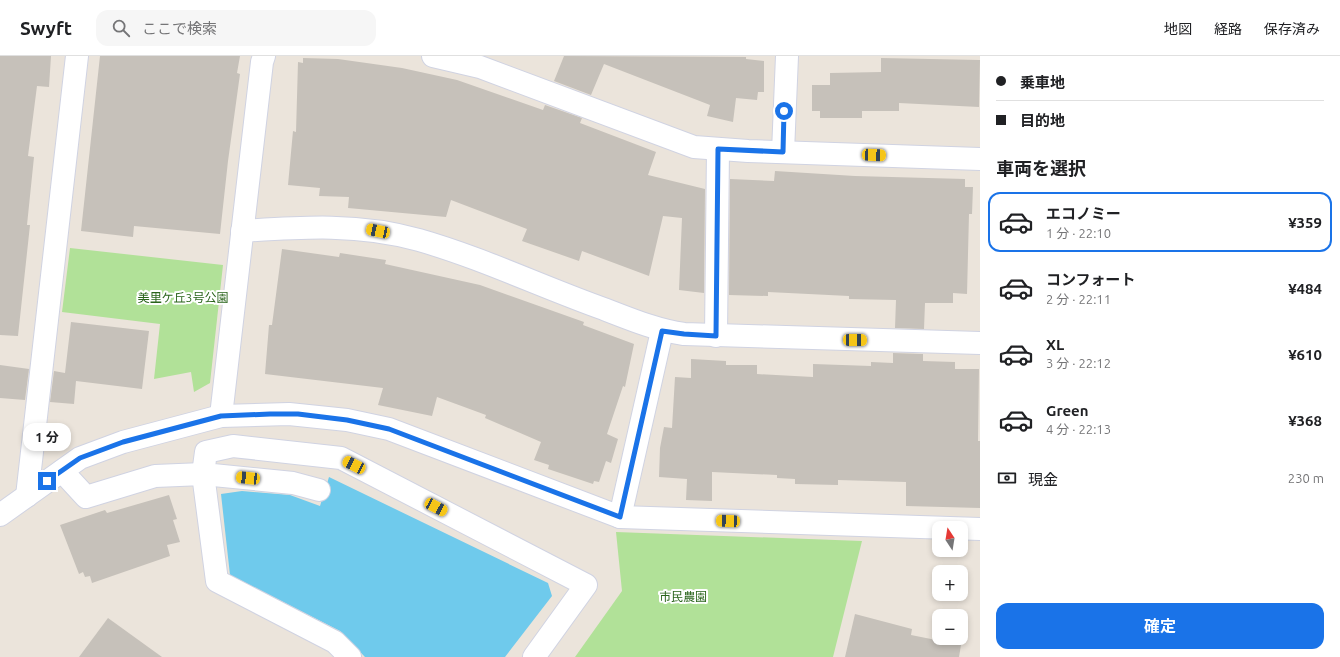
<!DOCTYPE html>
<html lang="ja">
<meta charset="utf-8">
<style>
body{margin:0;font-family:Ubuntu,"Noto Sans JP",sans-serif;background:#f6f6f6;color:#202124;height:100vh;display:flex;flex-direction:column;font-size:15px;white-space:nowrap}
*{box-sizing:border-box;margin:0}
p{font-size:13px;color:#757577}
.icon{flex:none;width:22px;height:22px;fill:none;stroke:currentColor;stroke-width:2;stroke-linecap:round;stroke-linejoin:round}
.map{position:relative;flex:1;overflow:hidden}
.panel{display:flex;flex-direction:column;background:#fff;width:360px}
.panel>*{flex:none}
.hud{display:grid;align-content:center;height:88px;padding:0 16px;background:#fff}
.needle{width:26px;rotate:348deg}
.controls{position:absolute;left:932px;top:465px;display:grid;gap:8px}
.controls a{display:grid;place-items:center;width:36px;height:36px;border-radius:8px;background:#fff;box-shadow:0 2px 6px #0003;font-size:20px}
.end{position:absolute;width:18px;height:18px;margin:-9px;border:5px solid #1a73e8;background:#fff;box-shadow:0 0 0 2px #fff}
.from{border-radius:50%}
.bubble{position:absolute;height:28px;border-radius:12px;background:#fff;box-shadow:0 2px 6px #0003;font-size:13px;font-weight:700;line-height:28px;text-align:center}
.car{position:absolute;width:12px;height:24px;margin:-12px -6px;border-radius:5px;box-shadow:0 0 3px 1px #0007;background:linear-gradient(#f5c518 24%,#345 0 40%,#f5c518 0 76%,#345 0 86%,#f5c518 0)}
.hud b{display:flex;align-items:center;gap:14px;height:38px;font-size:15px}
.hud b+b{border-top:1px solid #e0e0e0}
.hud i{width:10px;height:10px;background:#202124}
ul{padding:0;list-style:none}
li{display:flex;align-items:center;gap:12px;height:60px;margin:0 8px 6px;padding:0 8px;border:2px solid transparent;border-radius:12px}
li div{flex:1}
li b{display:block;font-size:15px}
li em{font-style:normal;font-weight:700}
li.current{border-color:#1a73e8}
li>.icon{width:36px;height:36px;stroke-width:1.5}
h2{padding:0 16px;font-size:18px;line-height:48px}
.pay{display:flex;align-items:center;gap:10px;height:44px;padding:0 16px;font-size:15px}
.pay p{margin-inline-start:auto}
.action{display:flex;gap:8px;margin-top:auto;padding:8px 16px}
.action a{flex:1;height:46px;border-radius:12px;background:#1a73e8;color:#fff;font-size:16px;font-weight:700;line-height:46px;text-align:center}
header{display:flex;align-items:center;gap:24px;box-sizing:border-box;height:56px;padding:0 20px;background:#fff;border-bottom:1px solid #e0e0e0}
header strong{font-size:19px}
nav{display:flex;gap:22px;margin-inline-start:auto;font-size:14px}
.search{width:280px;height:36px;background:#f6f6f6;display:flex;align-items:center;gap:10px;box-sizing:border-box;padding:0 14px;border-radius:12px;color:#757577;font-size:15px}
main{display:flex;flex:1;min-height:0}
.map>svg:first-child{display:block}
.green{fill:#b1e198}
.water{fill:#6fcaec}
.building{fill:#c6c1ba}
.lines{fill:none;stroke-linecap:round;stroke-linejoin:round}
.minor-casing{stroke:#d0d3e2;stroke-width:24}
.minor{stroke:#fff;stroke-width:22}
.route{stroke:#1a73e8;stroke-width:5}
.labels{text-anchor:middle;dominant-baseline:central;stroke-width:4;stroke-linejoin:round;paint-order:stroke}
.park-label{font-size:12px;fill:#2a641b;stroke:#fff}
</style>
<header>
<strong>Swyft</strong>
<div class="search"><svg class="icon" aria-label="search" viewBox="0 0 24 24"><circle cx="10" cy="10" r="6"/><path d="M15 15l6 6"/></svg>ここで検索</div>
<nav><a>地図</a><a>経路</a><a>保存済み</a></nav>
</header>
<main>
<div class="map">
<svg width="980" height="601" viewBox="0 0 980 601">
<rect width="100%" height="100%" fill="#ebe4db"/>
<g class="green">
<polygon points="70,192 223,209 210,327 194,336 191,316 154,323 160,268 62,256"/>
<polygon points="616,476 862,485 833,601 575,601 622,535"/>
</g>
<polygon class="water" points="329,421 548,527 552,540 505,601 365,601 340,575 230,519 221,438 242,435 290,439 320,450"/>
<g class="building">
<polygon points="0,0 51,0 49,31 37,30 28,100 34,101 27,169 30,169 18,280 0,279"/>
<polygon points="100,0 240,0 237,17 240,18 228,105 220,178 134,170 133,181 81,175"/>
<polygon points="564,0 746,1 746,3 764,5 764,36 758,36 757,44 736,42 733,66 707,60 710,49 604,8 591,39 554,25"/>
<polygon points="303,2 338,3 402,12 457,24 543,54 545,49 582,62 580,67 656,96 648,119 705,133 704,237 679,234 682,162 663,160 649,220 582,195 579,205 522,185 527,173 451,144 446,161 348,152 349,141 319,140 320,132 288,129 293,75 296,76 298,6 303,7"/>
<polygon points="881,2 980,4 979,51 899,47 899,55 862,55 862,62 820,62 820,55 812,55 812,29 830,29 830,17 881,16"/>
<polygon points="775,115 855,120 965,123 965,131 973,131 972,158 969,158 967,238 953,237 953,247 925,247 924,273 895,272 896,244 849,243 849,240 768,236 768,240 729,239 730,123 774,125"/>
<polygon points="282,193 339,201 340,197 386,204 385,208 480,229 584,266 583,269 634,288 625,331 623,330 607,378 618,383 611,407 606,405 599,426 594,425 593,428 548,413 549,409 534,404 541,386 485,362 486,359 437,341 432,360 378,349 383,332 265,318 269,269 272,269"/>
<polygon points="71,266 149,275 142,333 76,325 74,348 50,346 54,315 65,317"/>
<polygon points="893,297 923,298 923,305 955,306 955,313 979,313 978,385 980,385 980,452 906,450 906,426 838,424 838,429 795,428 795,423 777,422 777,419 712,416 712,445 686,444 687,423 659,421 660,392 664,371 672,372 675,321 691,322 691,303 726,305 726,309 757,309 757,318 813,321 813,308 871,310 871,306 893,307"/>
<polygon points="0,309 29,313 25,344 0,342"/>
<polygon points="169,439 177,463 173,464 180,486 167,489 170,500 92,527 90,520 85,521 83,516 79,518 60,469 105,454 107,457"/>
<polygon points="855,558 912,573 911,579 961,589 959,601 845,601"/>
<polygon points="108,562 162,601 79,601"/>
</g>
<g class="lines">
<defs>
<g id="minor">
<polyline points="433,0 480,11 694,91 748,95 980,103"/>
<polyline points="783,96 787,0"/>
<path d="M242,175c60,-4 118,-8 177,9 63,18 123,47 185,69 26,10 52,21 80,25l296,9"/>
<polyline points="716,280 718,93"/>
<polyline points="221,360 262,6 264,0"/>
<polyline points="62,415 86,441 155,420 203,418 217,525 335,586 350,601"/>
<polyline points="319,434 293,427 203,418 206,396 233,390 341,402 586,529 534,601"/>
<polyline points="27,440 77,0"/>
<polyline points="0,459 80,402 123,386 221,360 289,358 347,364 389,373 620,461 980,473"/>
<polyline points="620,461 662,275"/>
</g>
</defs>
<use href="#minor" class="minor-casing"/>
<use href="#minor" class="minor"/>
</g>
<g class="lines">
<polyline class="route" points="47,425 80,402 123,386 221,360 270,358 298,358 347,364 389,373 620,461 662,275 684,278 716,280 718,93 783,96 784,55"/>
</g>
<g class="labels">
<g class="park-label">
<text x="183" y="241">美里ケ丘3号公園</text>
<text x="683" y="540">市民農園</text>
</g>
</g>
</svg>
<div class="controls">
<a><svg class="needle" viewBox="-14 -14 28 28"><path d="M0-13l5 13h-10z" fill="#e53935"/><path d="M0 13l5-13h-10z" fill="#757577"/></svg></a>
<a>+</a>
<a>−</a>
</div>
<i class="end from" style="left:784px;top:55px"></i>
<i class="end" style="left:47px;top:425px"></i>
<div class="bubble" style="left:23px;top:367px;width:48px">1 分</div>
<i class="car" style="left:874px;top:99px;rotate:92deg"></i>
<i class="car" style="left:378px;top:175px;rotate:282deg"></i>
<i class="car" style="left:855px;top:284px;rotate:91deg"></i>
<i class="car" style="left:354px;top:409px;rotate:297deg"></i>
<i class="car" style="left:248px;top:422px;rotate:276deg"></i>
<i class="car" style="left:436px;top:451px;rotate:118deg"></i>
<i class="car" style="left:728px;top:465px;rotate:272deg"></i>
</div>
<section class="panel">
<div class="hud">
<b><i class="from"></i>乗車地</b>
<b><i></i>目的地</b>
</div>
<h2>車両を選択</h2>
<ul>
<li class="current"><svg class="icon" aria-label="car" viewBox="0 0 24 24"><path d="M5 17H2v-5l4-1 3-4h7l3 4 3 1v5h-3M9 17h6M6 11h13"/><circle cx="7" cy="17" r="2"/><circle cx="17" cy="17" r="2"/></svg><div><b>エコノミー</b><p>1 分 · 22:10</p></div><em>¥359</em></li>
<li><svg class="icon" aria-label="car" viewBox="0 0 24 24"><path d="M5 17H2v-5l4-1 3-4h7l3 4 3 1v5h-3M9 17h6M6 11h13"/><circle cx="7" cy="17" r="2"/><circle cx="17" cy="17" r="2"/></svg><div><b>コンフォート</b><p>2 分 · 22:11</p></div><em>¥484</em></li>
<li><svg class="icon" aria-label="car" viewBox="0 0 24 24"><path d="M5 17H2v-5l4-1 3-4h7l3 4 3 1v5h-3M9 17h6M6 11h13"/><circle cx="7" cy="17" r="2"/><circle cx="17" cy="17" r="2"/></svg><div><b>XL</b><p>3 分 · 22:12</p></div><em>¥610</em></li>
<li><svg class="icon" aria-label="car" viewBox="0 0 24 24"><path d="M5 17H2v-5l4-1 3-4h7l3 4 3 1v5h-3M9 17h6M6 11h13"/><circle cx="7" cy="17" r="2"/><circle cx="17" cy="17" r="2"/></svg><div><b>Green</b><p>4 分 · 22:13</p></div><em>¥368</em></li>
</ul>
<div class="pay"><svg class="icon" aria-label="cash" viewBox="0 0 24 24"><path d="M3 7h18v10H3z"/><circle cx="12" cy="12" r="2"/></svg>現金<p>230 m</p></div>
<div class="action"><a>確定</a></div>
</section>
</main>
